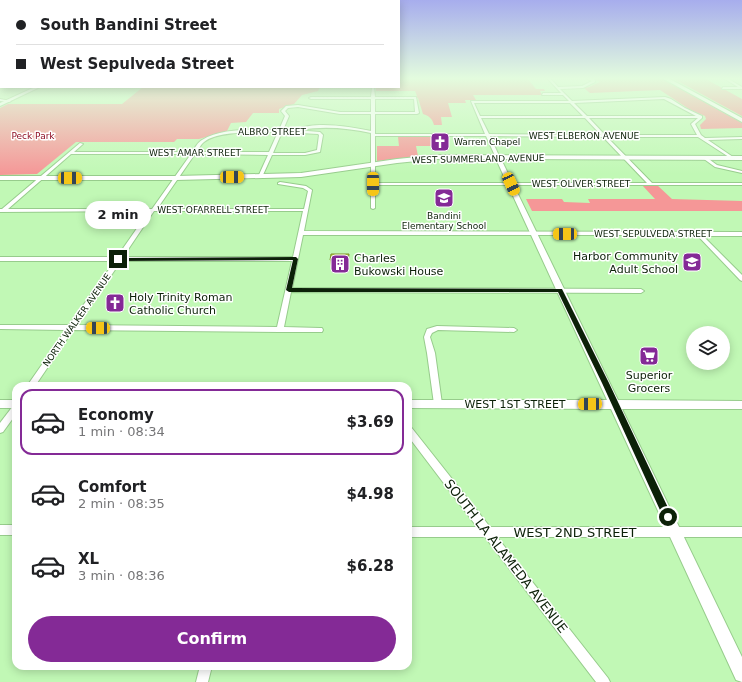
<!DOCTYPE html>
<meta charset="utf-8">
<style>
body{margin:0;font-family:"DejaVu Sans",sans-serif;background:#f2f2f2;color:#202124;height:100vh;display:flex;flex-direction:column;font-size:15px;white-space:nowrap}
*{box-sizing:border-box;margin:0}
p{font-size:13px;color:#757577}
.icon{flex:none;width:22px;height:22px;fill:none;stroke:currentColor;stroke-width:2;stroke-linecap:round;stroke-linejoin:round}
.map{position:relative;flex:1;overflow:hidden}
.panel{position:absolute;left:12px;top:382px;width:400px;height:288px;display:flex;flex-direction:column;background:#fff;border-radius:12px;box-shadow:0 2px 10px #0003}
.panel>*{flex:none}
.banner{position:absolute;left:0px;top:0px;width:400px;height:88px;box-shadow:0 2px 10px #0003;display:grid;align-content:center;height:88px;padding:0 16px;background:#fff}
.tools{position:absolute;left:686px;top:326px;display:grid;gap:8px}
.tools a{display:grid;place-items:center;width:44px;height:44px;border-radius:50%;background:#fff;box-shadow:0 2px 10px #0003;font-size:20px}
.end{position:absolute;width:18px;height:18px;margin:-9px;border:5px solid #0c2108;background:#fff;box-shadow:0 0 0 2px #fff}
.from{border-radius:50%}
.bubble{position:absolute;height:28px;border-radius:14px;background:#fff;box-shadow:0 2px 10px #0003;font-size:13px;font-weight:800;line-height:28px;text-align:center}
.car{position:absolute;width:12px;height:24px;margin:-12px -6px;border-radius:5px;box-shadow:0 0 3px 1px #0007;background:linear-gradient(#f5c518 24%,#345 0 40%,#f5c518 0 76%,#345 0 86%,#f5c518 0)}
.banner b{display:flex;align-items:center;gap:14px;height:38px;font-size:15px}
.banner b+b{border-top:1px solid #e0e0e0}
.banner i{width:10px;height:10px;background:#202124}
ul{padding:7px 0 0;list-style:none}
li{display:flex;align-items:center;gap:12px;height:66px;margin:0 8px 6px;padding:0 8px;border:2px solid transparent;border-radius:12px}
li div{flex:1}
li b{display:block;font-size:15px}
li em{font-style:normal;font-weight:800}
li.on{border-color:#842a96}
li>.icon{width:36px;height:36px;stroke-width:1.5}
.action{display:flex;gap:8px;margin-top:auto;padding:8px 16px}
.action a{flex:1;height:46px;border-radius:24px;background:#842a96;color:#fff;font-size:16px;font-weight:800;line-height:46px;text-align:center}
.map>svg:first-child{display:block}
.green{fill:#f59797}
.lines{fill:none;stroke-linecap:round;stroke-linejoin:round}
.street-casing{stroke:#97cc8c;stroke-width:2}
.secondary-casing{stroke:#97cc8c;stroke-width:2}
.primary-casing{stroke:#97cc8c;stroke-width:2}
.street{fill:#fff;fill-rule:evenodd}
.secondary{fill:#fff;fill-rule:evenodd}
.primary{fill:#fff;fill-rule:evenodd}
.wall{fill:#99b236}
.building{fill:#b2cf3f;stroke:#7d912c}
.route{fill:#0c2108}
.labels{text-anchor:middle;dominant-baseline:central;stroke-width:3;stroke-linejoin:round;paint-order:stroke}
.far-street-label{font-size:9px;fill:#0c2108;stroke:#fff}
.far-park-label{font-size:9px;fill:#8f0f25;stroke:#fff}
.far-poi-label{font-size:9px;fill:#0c2108;stroke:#fff;text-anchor:start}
.poi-label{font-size:11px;fill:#0c2108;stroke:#fff;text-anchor:start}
.street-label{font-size:11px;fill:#0c2108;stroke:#fff}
.near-street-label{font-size:13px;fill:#0c2108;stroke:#fff}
</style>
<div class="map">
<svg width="742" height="682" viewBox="0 0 742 682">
<rect width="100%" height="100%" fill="#c1f8b5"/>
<g class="green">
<path d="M399,78h128l9,11h8l1,2h-5l2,4h-69l3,5h-11l1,3h-18l4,14h-11l1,8h-8c-2,-7 -5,-9 -11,-11l-5,-16 -5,-2h4l-2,-5h-39v-4h23z"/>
<polygon points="594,78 660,78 742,123 742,128 701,129 700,125 706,119 705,116 689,109 660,90 590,93 584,88 589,87 600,82"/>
<polygon points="672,78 704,78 742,99 742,116"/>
<polygon points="143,87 320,87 318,91 302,95 294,104 279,109 279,113 253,113 246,122 231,123 227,131 199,139 177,139 174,142 76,142 37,174 0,175 0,108 8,104 122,104"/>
<polygon points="398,137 433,137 435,146 416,146 418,156 377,161 377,146 399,146"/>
<polygon points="642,185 657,185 672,199 742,201 742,211 532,211 526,199 562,199 564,202 590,203 588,199 655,199"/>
</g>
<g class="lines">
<defs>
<g id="street">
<rect x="0" y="78" width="1" height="2"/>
<path d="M547,78h3l8,9 24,-1 10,-5 -6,-3h4l5,2v2l-12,6 -23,1 12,12 93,-4 6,2 14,9 17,8v2l-7,6 6,11 4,3 37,-1v2l-34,1 25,17 1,1 -2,1 -34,-22h-91l45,46h90v2h-367v23l-2,1 -2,-1v-75c-24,-5 -47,-7 -71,-3l-2,-1c18,-8 54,-2 73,2v-17h-31l-42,-7 -10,1 -3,3 4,5 -6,14h12l25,2 3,3 -3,17 -15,3h-33l-10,22 -2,1 -2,-1 10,-22 -73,-1 -38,55h147l4,-18 -5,-3 -25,-4v-1l2,-1 26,4 6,4 -8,41 438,1v4h-39l39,39v6l-2,-1 -43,-45h-394l-11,53 349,1 3,2 -3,2 -350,-1 -7,35 36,1h2l1,2 -1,2h-42l-207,-2 -38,56h-8l39,-56 -66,-1v-4h69l46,-64h-115v-4h117l32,-46 -149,1v-3h2l78,-66 3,1 -9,8h118c3,-4 6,-10 10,-12 20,-13 54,-10 77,-10l6,-14 -4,-5 5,-5 12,-1 42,7h31v-13h-60l-2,-1 2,-1h60l1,-10h2l1,10h41l3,16 -2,1h-42v20h110l-14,-33h98l-6,-6h-21l1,-2h18zM375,99h39l1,13h-40zM664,99l32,17h-109l-13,-13zM474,103h96l13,13h-103zM481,118h104l16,17 -112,-1zM589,118h109l-7,6 6,11h-92zM278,132l-9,20h-73c3,-3 5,-8 8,-10 15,-12 55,-9 74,-10zM282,132l36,2 1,1 -2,15 -12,3h-32zM375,136h111l10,22 2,1 2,-1 -10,-22 113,1 44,46h-272zM71,154h120l-39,55h-144zM154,211h149l-10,46h-170zM121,261h171l-15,66 -200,-2z"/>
<polygon points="723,78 727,78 742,87 742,89 722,89 723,87 738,87"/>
<polygon points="704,157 706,157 717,165 742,171 742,173 715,167 704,159"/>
<polygon points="437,326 514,328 517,330 514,332 438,330 432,333 430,337 435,353 442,404 441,406 438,407 435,406 434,404 427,353 424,337 427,329"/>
<polygon points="16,405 16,414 3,432 0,433 0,423 13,406"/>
<polygon points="408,426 411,427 490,527 742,527 742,537 497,537 608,678 610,682 596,682 485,537 408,537 408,527 477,527 408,436"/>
<rect x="0" y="525" width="16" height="10"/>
<polygon points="200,666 212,666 208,682 196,682"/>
</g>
<g id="secondary">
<polygon points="0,99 11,101 9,102 0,101"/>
<polygon points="437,155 742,156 742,160 501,159 618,400 742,401 742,409 622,409 742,657 742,682 736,680 611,409 408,408 408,400 607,400 496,159 437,159 397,163 301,177 176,180 0,180 0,176 176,176 301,173 397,159"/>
<rect x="0" y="400" width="16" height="8"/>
</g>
<g id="primary">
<polygon points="668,78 742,118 742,122 662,78"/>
<polygon points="35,87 40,87 0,106 0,103"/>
</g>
</defs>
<use href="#street" class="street-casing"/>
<use href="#secondary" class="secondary-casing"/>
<use href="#primary" class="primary-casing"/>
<use href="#street" class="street"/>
<use href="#secondary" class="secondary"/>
<use href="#primary" class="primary"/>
</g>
<polygon class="wall" points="330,260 349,260 349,268 339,268 339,266 331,266"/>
<polygon class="building" points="331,254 349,254 348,262 338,262 339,260 330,260"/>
<linearGradient id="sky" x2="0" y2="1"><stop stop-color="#a7aded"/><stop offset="0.45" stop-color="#e3fcde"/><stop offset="1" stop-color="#e3fcde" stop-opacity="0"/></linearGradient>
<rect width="742" height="174" fill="url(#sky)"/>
<polygon class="route" points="296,257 298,259 292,288 562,289 609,383 671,514 672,517 671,521 668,522 665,521 602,383 558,292 289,292 286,290 293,260 118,261 116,259 118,258"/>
<defs>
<symbol id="church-square" viewBox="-11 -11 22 22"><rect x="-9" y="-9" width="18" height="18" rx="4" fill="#842a96" stroke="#fff"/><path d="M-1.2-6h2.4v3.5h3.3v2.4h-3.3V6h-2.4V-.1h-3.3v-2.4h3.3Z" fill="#fff"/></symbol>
<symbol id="school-square" viewBox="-11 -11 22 22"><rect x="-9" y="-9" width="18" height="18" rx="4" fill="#842a96" stroke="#fff"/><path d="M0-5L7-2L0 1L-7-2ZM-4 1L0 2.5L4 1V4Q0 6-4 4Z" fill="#fff"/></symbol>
<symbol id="building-square" viewBox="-11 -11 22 22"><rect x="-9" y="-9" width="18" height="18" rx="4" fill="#842a96" stroke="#fff"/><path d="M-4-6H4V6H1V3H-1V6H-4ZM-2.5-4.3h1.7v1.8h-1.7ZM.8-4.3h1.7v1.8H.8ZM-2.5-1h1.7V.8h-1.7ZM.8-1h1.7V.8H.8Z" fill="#fff"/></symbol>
<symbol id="supermarket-square" viewBox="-11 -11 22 22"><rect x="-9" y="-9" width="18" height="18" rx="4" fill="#842a96" stroke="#fff"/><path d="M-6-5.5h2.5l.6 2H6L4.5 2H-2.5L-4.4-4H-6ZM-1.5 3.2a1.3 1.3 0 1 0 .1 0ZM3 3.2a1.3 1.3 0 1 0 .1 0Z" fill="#fff"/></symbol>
</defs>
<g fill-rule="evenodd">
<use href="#church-square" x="429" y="131" width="22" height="22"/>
<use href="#school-square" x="433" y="187" width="22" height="22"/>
<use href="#school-square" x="681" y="251" width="22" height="22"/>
<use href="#building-square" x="329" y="253" width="22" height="22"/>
<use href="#church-square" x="104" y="292" width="22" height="22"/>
<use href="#supermarket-square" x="638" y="345" width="22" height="22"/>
</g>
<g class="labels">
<g class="far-street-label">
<text x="272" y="132">ALBRO STREET</text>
<text x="584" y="136">WEST ELBERON AVENUE</text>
<text x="195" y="153">WEST AMAR STREET</text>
<text transform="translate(478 159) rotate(-1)">WEST SUMMERLAND AVENUE</text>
<text x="581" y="184">WEST OLIVER STREET</text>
<text x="213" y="210">WEST OFARRELL STREET</text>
<text x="653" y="234">WEST SEPULVEDA STREET</text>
<text transform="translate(77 320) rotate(-55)">NORTH WALKER AVENUE</text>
</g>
<g class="far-park-label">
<text x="33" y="136">Peck Park</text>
</g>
<g class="far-poi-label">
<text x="454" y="142">Warren Chapel</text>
<text x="444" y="216" text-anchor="middle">Bandini<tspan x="444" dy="10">Elementary School</tspan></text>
</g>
<g class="poi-label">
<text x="678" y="256" text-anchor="end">Harbor Community<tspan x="678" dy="13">Adult School</tspan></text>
<text x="354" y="258">Charles<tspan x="354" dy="13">Bukowski House</tspan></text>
<text x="129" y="297">Holy Trinity Roman<tspan x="129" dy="13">Catholic Church</tspan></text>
<text x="649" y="375" text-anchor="middle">Superior<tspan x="649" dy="13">Grocers</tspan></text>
</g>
<g class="street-label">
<text x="515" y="404">WEST 1ST STREET</text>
</g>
<g class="near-street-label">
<text x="575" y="532">WEST 2ND STREET</text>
<text transform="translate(506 556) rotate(52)">SOUTH LA ALAMEDA AVENUE</text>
</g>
</g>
</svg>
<div class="tools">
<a><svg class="icon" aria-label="layers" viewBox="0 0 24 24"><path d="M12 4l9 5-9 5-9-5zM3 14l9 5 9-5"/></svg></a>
</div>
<i class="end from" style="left:668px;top:517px"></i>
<i class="end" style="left:118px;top:259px"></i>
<div class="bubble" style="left:85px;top:201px;width:66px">2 min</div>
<i class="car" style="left:232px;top:177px;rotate:89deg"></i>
<i class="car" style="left:70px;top:178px;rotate:90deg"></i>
<i class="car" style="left:373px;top:184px;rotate:180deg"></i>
<i class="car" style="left:511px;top:184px;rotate:155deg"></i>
<i class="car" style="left:565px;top:234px;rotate:270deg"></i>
<i class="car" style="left:98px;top:328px;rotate:271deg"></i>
<i class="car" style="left:590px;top:404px;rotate:269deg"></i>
<div class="banner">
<b><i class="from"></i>South Bandini Street</b>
<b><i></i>West Sepulveda Street</b>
</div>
<section class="panel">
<ul>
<li class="on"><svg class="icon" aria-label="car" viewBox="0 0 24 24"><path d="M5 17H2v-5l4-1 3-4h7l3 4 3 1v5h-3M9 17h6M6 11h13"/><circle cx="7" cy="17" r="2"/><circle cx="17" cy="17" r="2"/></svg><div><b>Economy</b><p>1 min · 08:34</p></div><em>$3.69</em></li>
<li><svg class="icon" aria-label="car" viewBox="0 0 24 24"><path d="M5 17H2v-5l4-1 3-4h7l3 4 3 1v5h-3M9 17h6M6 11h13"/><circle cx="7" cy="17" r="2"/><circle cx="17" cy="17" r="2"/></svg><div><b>Comfort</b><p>2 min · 08:35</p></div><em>$4.98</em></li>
<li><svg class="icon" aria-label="car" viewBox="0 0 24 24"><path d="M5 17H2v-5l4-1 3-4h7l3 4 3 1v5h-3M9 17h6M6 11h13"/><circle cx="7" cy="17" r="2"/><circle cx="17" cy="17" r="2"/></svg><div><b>XL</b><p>3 min · 08:36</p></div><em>$6.28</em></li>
</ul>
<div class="action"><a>Confirm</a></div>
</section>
</div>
